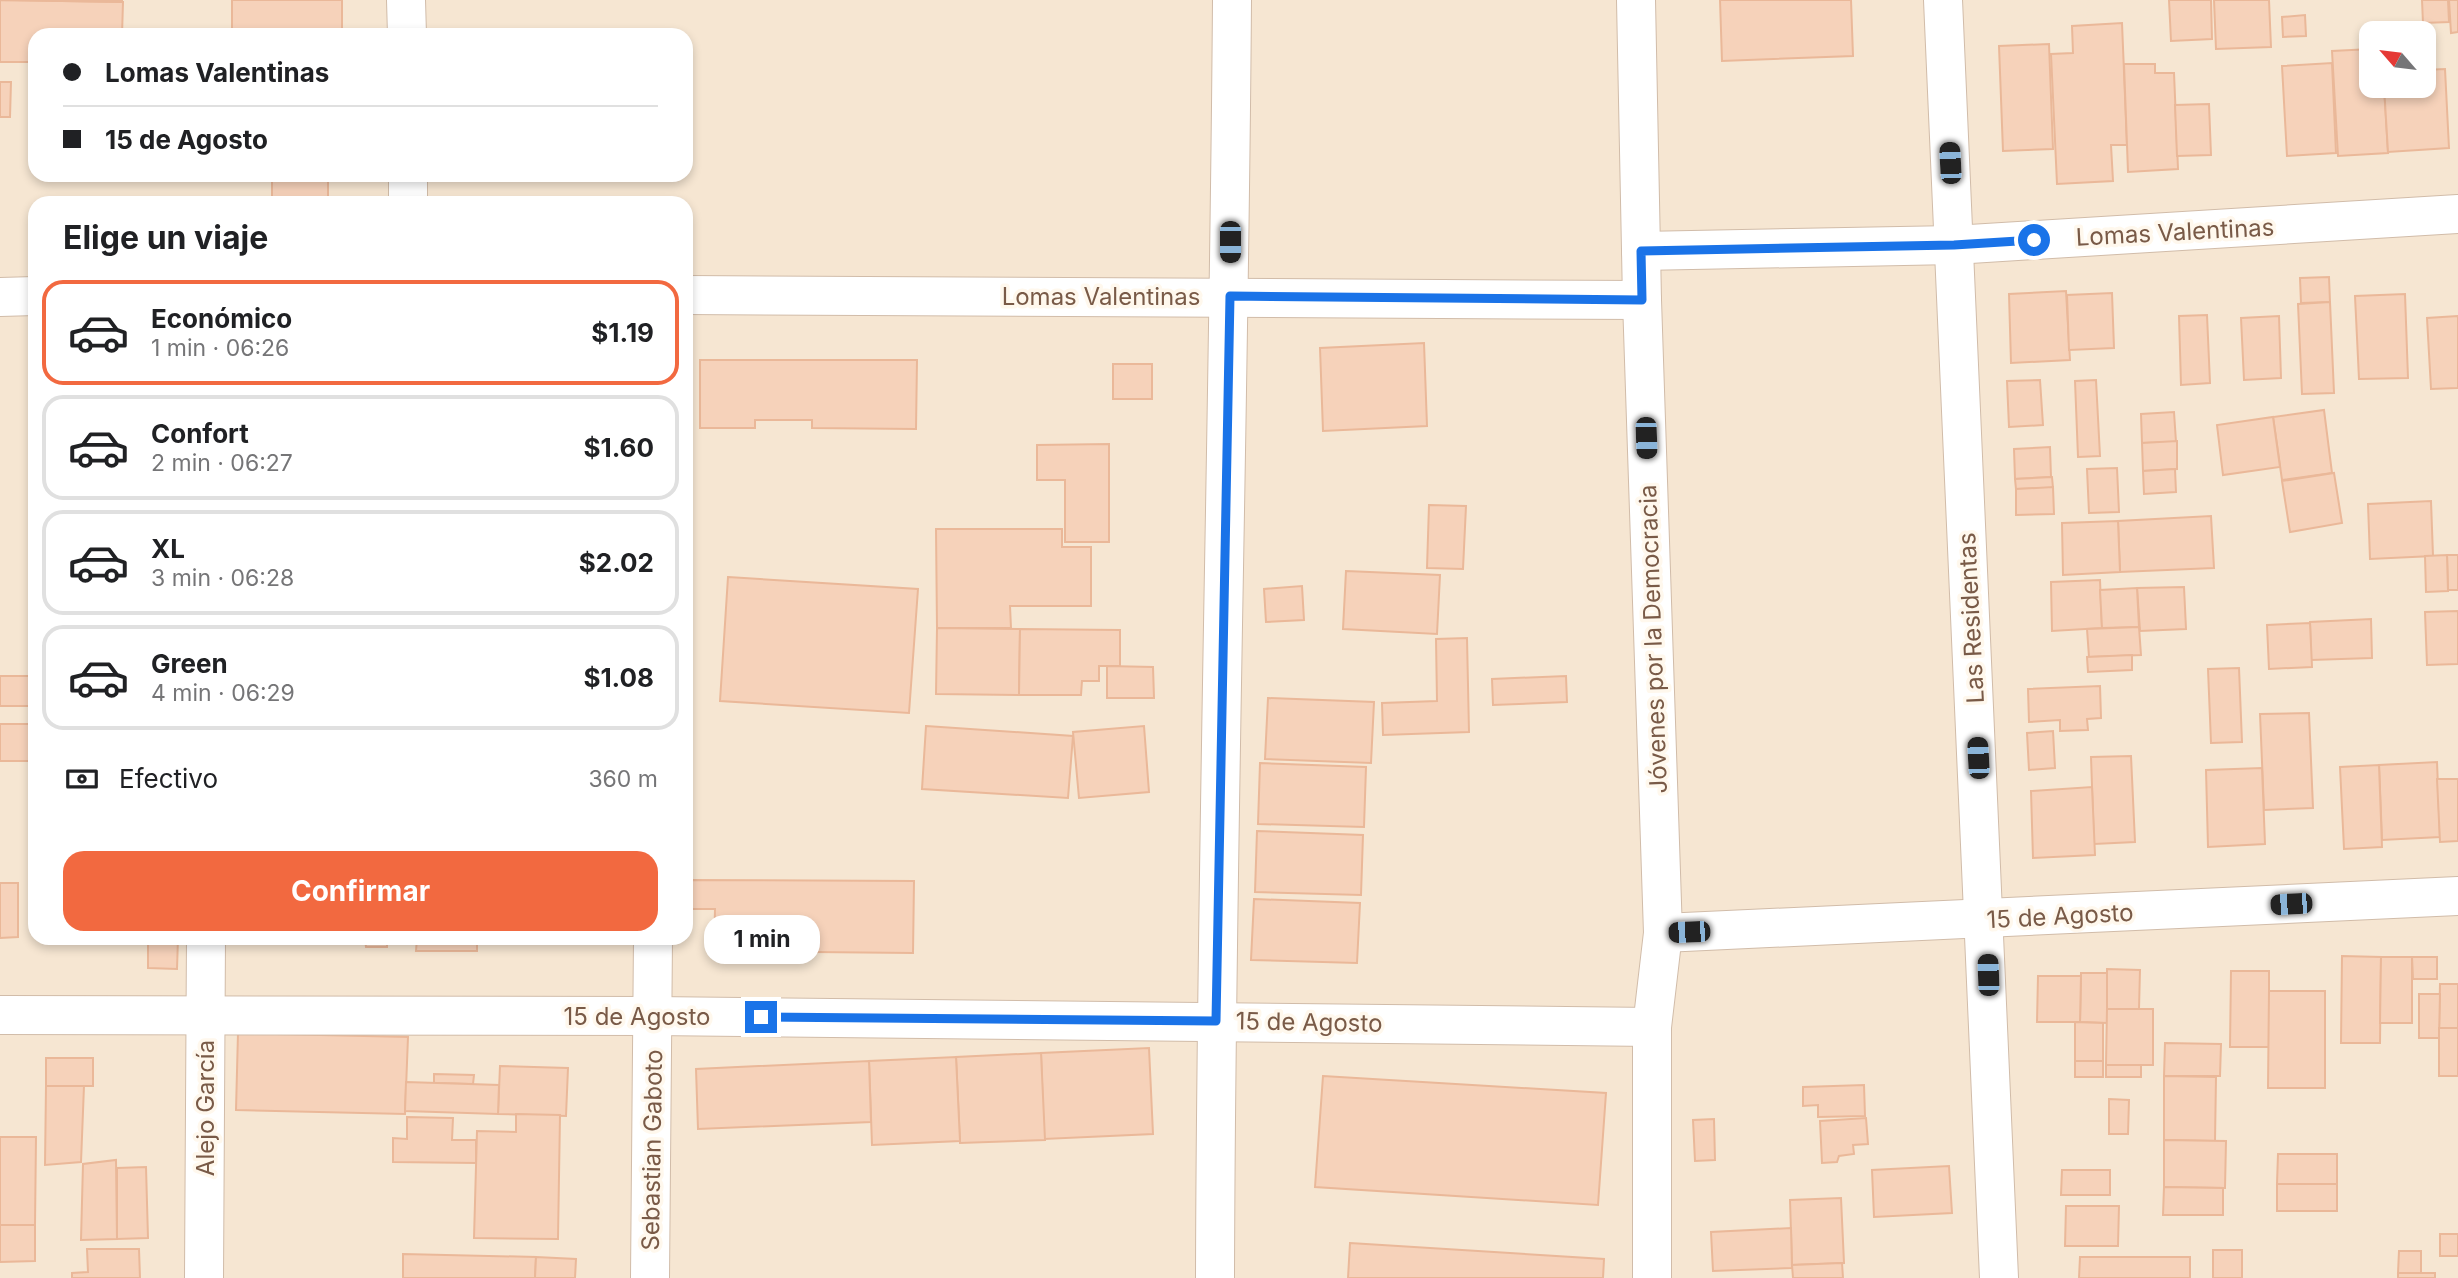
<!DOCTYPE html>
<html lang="es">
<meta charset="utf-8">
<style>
body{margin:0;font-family:Inter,sans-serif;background:#f6f6f6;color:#202124;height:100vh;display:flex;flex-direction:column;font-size:26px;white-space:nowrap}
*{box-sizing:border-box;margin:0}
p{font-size:23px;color:#757577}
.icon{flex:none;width:38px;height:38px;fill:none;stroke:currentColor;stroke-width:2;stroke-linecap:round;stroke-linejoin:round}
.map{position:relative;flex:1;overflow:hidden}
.panel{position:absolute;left:28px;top:196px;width:665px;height:749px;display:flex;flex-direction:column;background:#fff;border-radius:21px;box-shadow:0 4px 10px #0003}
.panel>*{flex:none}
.top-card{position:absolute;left:28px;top:28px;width:665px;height:154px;border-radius:21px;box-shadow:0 4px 10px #0003;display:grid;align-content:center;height:154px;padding:0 35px;background:#fff}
.needle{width:46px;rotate:298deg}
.controls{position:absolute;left:2359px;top:21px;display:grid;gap:14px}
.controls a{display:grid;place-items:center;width:77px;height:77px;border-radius:14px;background:#fff;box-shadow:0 4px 10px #0003;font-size:35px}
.end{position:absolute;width:32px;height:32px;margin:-16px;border:9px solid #1a73e8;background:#fff;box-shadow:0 0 0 4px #fff}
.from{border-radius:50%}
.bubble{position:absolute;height:49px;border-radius:21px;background:#fff;box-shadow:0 4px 10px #0003;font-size:23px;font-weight:700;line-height:49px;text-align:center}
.car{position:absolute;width:21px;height:42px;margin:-21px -10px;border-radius:9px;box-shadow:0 0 5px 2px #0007;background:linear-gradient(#222 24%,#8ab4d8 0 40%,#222 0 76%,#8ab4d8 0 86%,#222 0)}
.top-card b{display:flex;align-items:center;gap:24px;height:66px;font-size:26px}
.top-card b+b{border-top:2px solid #e0e0e0}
.top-card i{width:18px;height:18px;background:#202124}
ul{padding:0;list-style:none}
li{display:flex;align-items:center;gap:21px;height:105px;margin:0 14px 10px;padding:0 21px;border:4px solid #e0e0e0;border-radius:21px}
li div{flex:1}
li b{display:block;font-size:26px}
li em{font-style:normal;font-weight:700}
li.selected{border-color:#f26940}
li>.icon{width:63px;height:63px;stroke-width:1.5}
h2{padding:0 35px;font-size:32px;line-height:84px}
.pay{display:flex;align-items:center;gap:18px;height:77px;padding:0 35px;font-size:26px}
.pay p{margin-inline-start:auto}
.action{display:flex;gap:14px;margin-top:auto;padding:14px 35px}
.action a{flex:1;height:80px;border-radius:21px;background:#f26940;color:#fff;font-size:28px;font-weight:700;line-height:80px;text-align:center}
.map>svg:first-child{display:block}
.residential{fill:#f6e6d2;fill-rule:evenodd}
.building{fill:#f6d2ba;stroke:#eab899;stroke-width:2}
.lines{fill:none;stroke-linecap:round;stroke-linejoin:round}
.minor-casing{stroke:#d1bca9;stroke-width:40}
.minor{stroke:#fff;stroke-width:38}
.route{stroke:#1a73e8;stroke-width:9}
.labels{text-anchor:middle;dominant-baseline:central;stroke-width:7;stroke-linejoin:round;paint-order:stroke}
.street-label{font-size:24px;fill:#795a47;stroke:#fff8ed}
</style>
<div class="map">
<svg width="2458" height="1278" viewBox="0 0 2458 1278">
<rect width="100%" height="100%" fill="#fef4e5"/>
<path class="residential" d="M0,0h2458v1278h-2458zM2371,33h53v53h-53zM35,35h651v140h-651zM35,203h651v735h-651z"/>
<g class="building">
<polygon points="0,0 123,2 122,35 35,35 35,62 0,62"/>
<polygon points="2,0 122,0 122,2"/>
<rect x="232" y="0" width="110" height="35"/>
<polygon points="1720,0 1851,0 1853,56 1722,61"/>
<polygon points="2169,0 2211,0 2212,39 2171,41"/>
<polygon points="2214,0 2269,0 2271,47 2216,49"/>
<polygon points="2422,0 2448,0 2449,22 2423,23"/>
<polygon points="2449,0 2458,0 2458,32 2451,33"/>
<polygon points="2305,15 2306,36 2283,37 2282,17"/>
<polygon points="2122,23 2127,145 2111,145 2113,181 2057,184 2051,54 2073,53 2072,26"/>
<polygon points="2049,44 2053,149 2003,151 1999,46"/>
<polygon points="2371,49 2371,86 2384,86 2388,153 2338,156 2332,51"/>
<polygon points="2332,63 2336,153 2287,156 2282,66"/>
<polygon points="2124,64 2155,64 2155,73 2174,73 2178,169 2128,172"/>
<polygon points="2445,69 2449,148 2388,152 2384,86 2424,86 2424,70"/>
<polygon points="0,82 11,82 10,117 0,117"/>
<polygon points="2209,104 2211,155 2177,156 2175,105"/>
<polygon points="328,180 328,203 272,203 272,181"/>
<polygon points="2329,277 2330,302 2301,303 2300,278"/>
<polygon points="2066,291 2070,360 2011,363 2009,294"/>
<polygon points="2112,293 2114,348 2069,350 2067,295"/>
<polygon points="2405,294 2408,378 2359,379 2355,296"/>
<polygon points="2330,302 2334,393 2302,394 2298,304"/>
<polygon points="2207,315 2210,383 2181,385 2179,316"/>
<polygon points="2279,316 2281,378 2244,380 2241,318"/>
<polygon points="2458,316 2458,388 2431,389 2427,318"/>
<polygon points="1424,343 1427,426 1323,431 1320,348"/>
<polygon points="700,360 917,360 916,429 812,428 812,420 755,420 755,428 700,428"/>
<rect x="1113" y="364" width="39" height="35"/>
<polygon points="2040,380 2043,425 2009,427 2007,381"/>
<polygon points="2096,380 2100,456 2078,457 2075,381"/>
<polygon points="2324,410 2332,473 2282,480 2273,417"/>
<polygon points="2174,412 2176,442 2142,443 2141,414"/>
<polygon points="2273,417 2280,467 2223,475 2217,425"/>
<polygon points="2177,441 2177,469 2143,471 2142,443"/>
<polygon points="1109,444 1109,542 1065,542 1065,480 1037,480 1037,445"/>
<polygon points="2050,447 2051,477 2015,479 2014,449"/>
<polygon points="2117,468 2119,512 2089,513 2087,469"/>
<polygon points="2175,469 2176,492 2144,494 2143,471"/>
<polygon points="2334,473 2342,523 2290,532 2282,481"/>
<polygon points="2052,477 2053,488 2016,489 2015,479"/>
<polygon points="2053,487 2054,514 2016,515 2016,489"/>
<polygon points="2431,501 2433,556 2370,559 2368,504"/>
<polygon points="1429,505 1466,506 1463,569 1427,568"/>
<polygon points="2211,516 2214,568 2120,572 2118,521"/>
<polygon points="2118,521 2120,572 2063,575 2062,523"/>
<polygon points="936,529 1062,529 1062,547 1091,547 1091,606 1010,606 1011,628 937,628"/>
<polygon points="2447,555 2458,555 2458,590 2448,590"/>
<polygon points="2447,555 2448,591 2426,592 2425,556"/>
<polygon points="1346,571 1440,575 1437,634 1343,629"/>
<polygon points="728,577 918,589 909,713 720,701"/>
<polygon points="2100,580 2102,628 2052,631 2051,582"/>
<polygon points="1302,586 1304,620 1266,622 1264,589"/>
<polygon points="2184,587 2186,629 2140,631 2137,588"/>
<polygon points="2137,588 2139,627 2102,628 2100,590"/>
<polygon points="2458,611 2458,664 2427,665 2425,612"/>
<polygon points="2371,619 2372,658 2311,660 2310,622"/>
<polygon points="2310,623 2312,667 2269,669 2267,625"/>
<polygon points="2139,627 2141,655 2089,657 2087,629"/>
<polygon points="937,628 1020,629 1019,695 936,694"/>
<polygon points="1020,629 1120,630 1120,666 1099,666 1099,681 1082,681 1081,695 1019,695"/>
<polygon points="1467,638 1469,732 1383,735 1382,703 1437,701 1436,639"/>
<polygon points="2132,655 2132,670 2088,672 2087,657"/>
<polygon points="1107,666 1153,667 1154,698 1107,698"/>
<polygon points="2239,668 2242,742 2211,743 2208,669"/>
<rect x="0" y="676" width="35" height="30"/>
<polygon points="1566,676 1567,702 1493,705 1492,679"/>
<polygon points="2100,686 2101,718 2087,719 2088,730 2060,731 2060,720 2029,722 2028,689"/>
<polygon points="1268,698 1374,702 1371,763 1265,759"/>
<polygon points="2309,713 2313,808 2264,810 2260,714"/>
<rect x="0" y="724" width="35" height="37"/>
<polygon points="926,726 1073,736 1068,798 922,789"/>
<polygon points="1144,726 1149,792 1079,798 1073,732"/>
<polygon points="2053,731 2055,768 2029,770 2027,733"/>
<polygon points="2131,756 2135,842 2094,844 2091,757"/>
<polygon points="2437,762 2440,837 2382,840 2379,765"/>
<polygon points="1260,763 1366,767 1364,827 1258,824"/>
<polygon points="2379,765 2382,847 2344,849 2340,767"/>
<polygon points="2262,768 2265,844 2208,847 2206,770"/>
<polygon points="2437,779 2458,779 2458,841 2440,842"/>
<polygon points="2092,787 2095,855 2033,858 2031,791"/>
<polygon points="1257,831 1363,835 1361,895 1255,892"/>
<polygon points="686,880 914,881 913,953 714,951 715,909 686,909"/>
<polygon points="0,883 18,883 18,937 0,938"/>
<polygon points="1254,899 1360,903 1357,963 1251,960"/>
<polygon points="148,938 178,938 177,969 148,968"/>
<polygon points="365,938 387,938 387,947 366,947"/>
<polygon points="417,938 477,938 477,951 416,951"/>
<polygon points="2342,956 2381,957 2380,1043 2341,1043"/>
<polygon points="2381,957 2412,957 2412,1023 2380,1023"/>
<polygon points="2412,957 2437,957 2437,979 2413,979"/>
<polygon points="2107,969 2140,970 2139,1009 2107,1009"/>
<polygon points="2231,971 2269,971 2269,1047 2230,1047"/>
<polygon points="2081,973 2107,973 2107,1023 2080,1022"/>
<polygon points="2038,976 2081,976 2080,1022 2037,1022"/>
<polygon points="2440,984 2458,984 2458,1028 2439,1028"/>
<polygon points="2269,991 2325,991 2325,1088 2268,1088"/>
<polygon points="2419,994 2440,994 2439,1038 2419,1038"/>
<polygon points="2107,1009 2153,1009 2153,1065 2106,1065"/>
<polygon points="2075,1022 2103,1023 2103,1061 2075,1061"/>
<rect x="2439" y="1028" width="19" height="48"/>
<polygon points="238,1033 408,1037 405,1114 236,1110"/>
<polygon points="2165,1043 2221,1044 2220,1076 2164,1076"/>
<polygon points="1149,1048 1153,1134 1044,1139 1041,1053"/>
<polygon points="1041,1053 1045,1140 960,1143 956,1057"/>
<polygon points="956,1057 960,1141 872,1145 869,1061"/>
<rect x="46" y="1058" width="47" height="28"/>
<polygon points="869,1061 871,1122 698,1129 696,1069"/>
<rect x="2075" y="1061" width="28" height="16"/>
<rect x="2106" y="1065" width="35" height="12"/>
<polygon points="500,1066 568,1068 566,1116 498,1114"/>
<polygon points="434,1074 474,1075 473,1084 434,1083"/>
<polygon points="1323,1076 1606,1093 1598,1205 1315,1187"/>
<polygon points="2164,1076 2216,1077 2215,1141 2164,1140"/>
<polygon points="406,1082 499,1085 498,1114 405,1111"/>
<polygon points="1864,1085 1865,1116 1818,1117 1818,1105 1803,1106 1803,1087"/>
<polygon points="46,1086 84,1086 81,1162 45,1165"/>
<polygon points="2109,1099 2129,1100 2128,1134 2109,1134"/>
<polygon points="516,1114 560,1115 558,1239 474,1238 477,1131 516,1132"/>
<polygon points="407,1117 453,1118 452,1140 476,1140 476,1163 393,1162 393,1138 407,1139"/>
<polygon points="1866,1118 1868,1144 1853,1145 1854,1154 1839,1156 1837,1162 1822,1163 1820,1121"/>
<polygon points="1714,1119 1715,1160 1695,1161 1693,1120"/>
<polygon points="0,1137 36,1137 35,1225 0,1225"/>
<polygon points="2164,1140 2226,1141 2225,1188 2164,1187"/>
<polygon points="2278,1154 2337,1154 2337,1184 2277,1184"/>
<polygon points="116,1160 117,1239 81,1240 83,1164"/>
<polygon points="1949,1166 1952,1213 1874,1217 1872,1170"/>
<polygon points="146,1167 148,1238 117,1239 117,1168"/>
<polygon points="2062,1170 2110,1170 2110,1195 2061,1195"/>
<rect x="2277" y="1184" width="60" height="27"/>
<polygon points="2164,1187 2223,1188 2223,1215 2163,1215"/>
<polygon points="1841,1198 1844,1263 1792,1265 1790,1200"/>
<polygon points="2066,1206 2119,1206 2118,1246 2065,1246"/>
<polygon points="0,1225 35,1225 35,1261 0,1262"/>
<polygon points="1791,1228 1792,1268 1713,1271 1711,1232"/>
<rect x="2440" y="1234" width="18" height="22"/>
<polygon points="1350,1243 1604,1259 1603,1278 1348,1278"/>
<polygon points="87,1249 139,1249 140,1278 72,1278 72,1273 88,1272"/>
<rect x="2213" y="1250" width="29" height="28"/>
<polygon points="2399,1251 2421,1251 2421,1273 2398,1273"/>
<polygon points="403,1254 536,1257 535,1278 403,1278"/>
<polygon points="536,1257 576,1259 575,1278 535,1278"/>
<polygon points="2080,1257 2190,1257 2190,1278 2079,1278"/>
<polygon points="1842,1263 1843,1278 1793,1278 1792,1265"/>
<rect x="2398" y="1273" width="37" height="5"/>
</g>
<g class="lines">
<defs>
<g id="minor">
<polyline points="406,0 407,35"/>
<polyline points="1636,0 1642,300 1663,933 1652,1027 1652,1278"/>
<polyline points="1943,0 1999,1278"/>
<polyline points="408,175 408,203"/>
<polyline points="1641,251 1954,245 2458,214"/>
<polyline points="686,295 1642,300"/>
<polyline points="0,297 35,296"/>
<polyline points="1663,933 2458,896"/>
<polyline points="0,1015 654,1016 1652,1027"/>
<polyline points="204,1278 206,938"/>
<polyline points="650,1278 653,938"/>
<path d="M1215,1278c1,-426 14,-852 17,-1278"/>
</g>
</defs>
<use href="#minor" class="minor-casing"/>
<use href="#minor" class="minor"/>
</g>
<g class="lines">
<polyline class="route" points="761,1017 1216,1021 1230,296 1642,300 1641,251 1954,245 2034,240"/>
</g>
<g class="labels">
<g class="street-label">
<text transform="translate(2175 232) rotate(-3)">Lomas Valentinas</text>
<text x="1101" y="296">Lomas Valentinas</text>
<text transform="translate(1971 618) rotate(-93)">Las Residentas</text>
<text transform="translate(1653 639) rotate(-92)">Jóvenes por la Democracia</text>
<text transform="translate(2060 916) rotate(-3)">15 de Agosto</text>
<text x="637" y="1016">15 de Agosto</text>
<text transform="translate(1309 1022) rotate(1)">15 de Agosto</text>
<text transform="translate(205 1108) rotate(-90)">Alejo García</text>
<text transform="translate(652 1150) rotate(-89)">Sebastian Gaboto</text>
</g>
</g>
</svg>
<div class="controls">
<a><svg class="needle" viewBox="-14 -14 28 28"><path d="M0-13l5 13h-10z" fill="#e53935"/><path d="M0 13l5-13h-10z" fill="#757577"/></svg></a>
</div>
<i class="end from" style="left:2034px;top:240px"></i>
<i class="end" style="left:761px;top:1017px"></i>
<div class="bubble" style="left:704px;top:915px;width:116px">1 min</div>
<i class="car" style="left:1950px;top:163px;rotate:357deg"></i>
<i class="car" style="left:1230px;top:242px;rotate:180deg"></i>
<i class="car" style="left:1646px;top:438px;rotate:178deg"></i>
<i class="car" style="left:1978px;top:758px;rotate:357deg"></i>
<i class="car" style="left:2291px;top:904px;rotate:267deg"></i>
<i class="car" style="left:1689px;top:932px;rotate:268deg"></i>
<i class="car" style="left:1988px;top:975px;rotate:358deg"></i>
<div class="top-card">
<b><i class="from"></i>Lomas Valentinas</b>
<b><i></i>15 de Agosto</b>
</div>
<section class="panel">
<h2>Elige un viaje</h2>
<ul>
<li class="selected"><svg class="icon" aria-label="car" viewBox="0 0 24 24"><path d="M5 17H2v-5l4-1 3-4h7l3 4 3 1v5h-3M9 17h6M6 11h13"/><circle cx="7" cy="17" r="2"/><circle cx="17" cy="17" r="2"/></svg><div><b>Económico</b><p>1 min · 06:26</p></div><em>$1.19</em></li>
<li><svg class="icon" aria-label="car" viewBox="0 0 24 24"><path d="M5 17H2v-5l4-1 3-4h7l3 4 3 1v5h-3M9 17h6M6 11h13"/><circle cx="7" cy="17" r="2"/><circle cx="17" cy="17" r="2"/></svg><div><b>Confort</b><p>2 min · 06:27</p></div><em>$1.60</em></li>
<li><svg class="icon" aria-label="car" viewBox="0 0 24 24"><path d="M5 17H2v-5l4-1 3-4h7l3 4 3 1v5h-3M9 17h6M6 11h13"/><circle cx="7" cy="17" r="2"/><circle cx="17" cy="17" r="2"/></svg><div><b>XL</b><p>3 min · 06:28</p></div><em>$2.02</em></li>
<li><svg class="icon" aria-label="car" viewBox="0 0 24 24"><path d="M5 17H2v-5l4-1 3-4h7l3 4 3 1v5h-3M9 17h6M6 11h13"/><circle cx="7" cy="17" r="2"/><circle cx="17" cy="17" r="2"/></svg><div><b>Green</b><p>4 min · 06:29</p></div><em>$1.08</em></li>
</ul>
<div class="pay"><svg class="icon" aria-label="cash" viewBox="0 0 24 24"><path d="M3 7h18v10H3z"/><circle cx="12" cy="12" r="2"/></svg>Efectivo<p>360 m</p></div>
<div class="action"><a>Confirmar</a></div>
</section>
</div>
